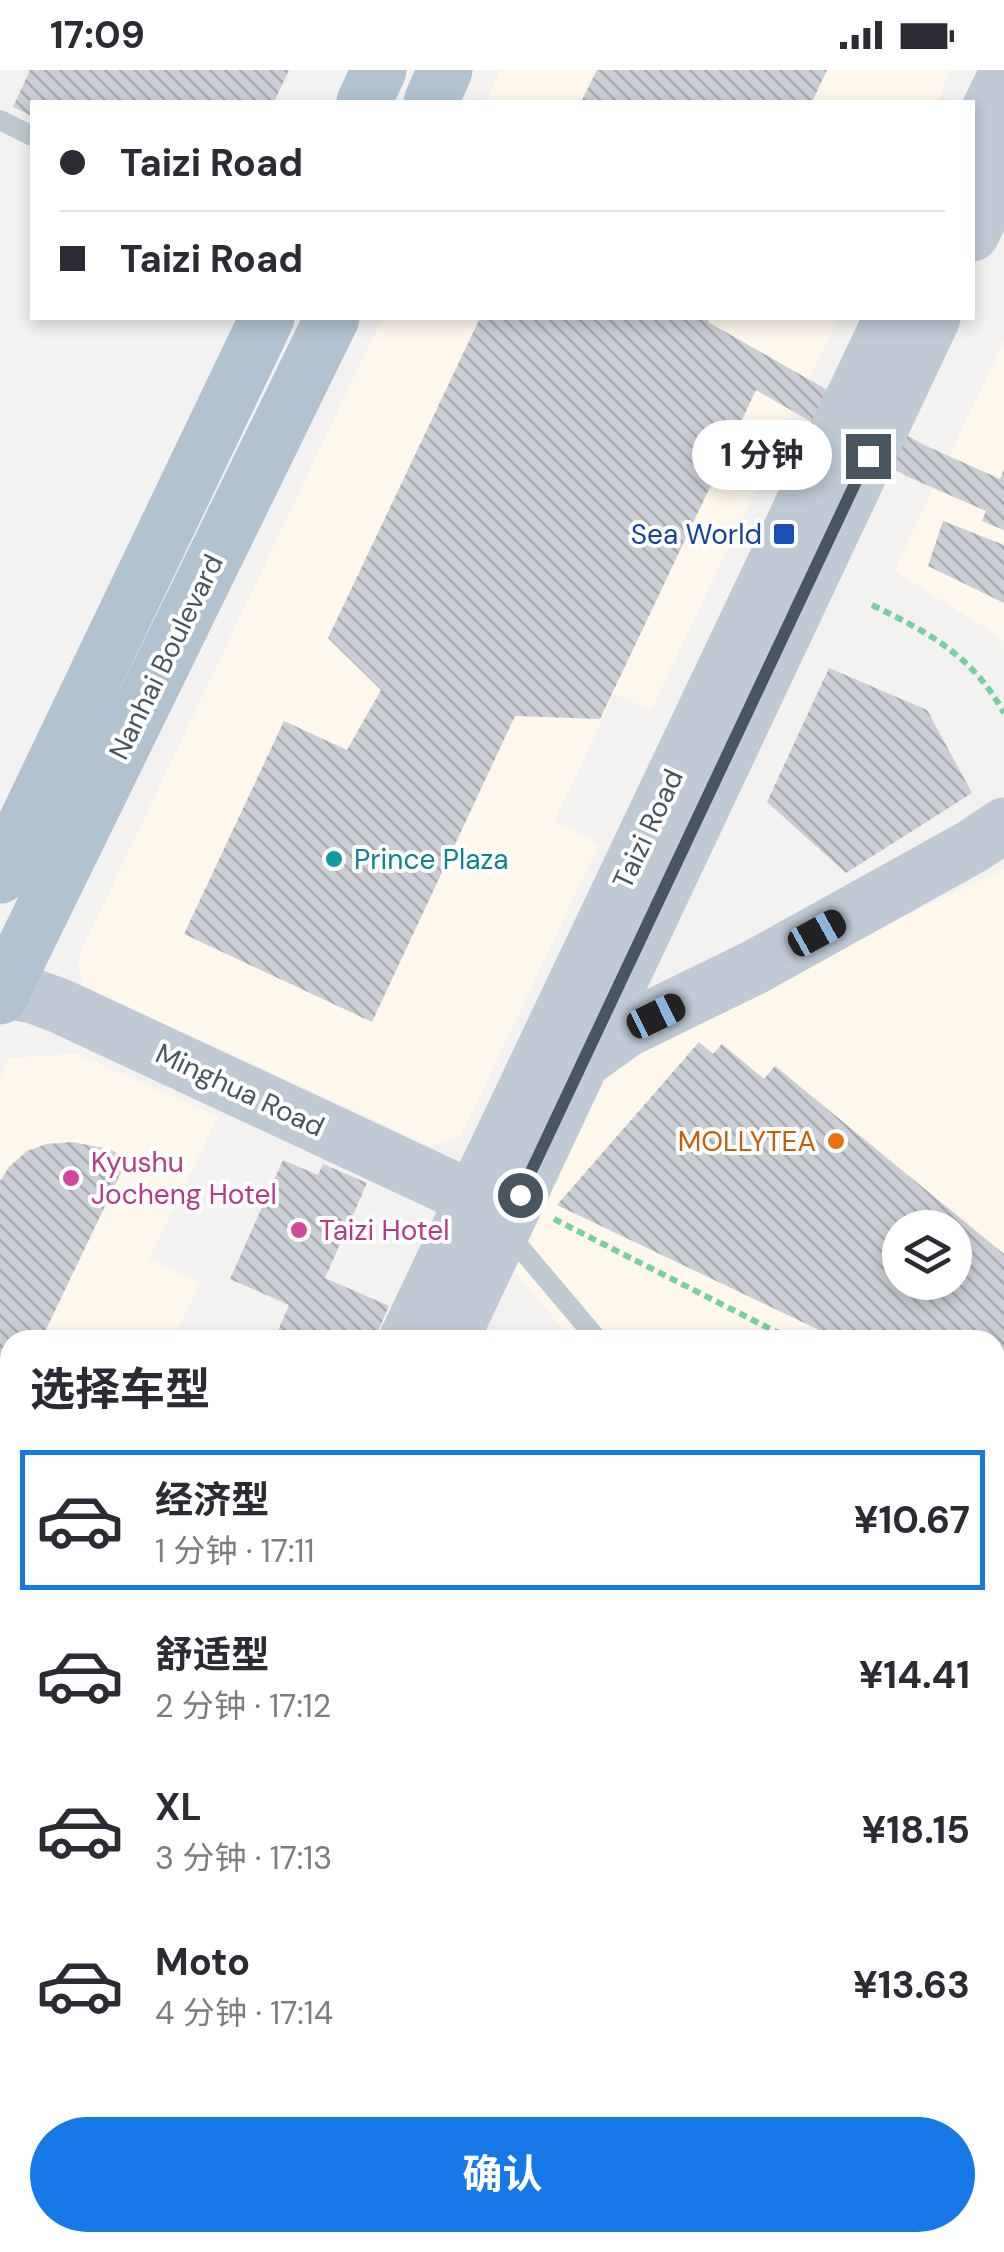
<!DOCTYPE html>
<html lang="zh">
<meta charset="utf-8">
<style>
body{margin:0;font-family:"DM Sans","Noto Sans SC",sans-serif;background:#f2f2f3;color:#2b2b33;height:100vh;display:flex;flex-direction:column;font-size:38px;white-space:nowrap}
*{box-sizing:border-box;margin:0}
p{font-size:32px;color:#7c7c81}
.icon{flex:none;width:55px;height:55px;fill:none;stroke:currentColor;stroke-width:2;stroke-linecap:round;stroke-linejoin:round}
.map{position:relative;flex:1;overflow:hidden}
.side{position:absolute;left:0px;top:1260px;width:1005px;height:922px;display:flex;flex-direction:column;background:#fff;border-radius:30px 30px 0 0;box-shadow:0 5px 15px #0003}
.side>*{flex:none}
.hud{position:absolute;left:30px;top:30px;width:945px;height:220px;border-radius:0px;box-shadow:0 5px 15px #0003;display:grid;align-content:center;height:220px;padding:0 30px;background:#fff}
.controls{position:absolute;left:882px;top:1140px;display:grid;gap:20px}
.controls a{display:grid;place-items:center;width:90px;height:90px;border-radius:50%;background:#fff;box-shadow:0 5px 15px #0003;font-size:50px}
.end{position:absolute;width:45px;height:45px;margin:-22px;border:12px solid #49555f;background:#fff;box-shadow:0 0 0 5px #fff}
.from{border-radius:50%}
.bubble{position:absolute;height:70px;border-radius:35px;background:#fff;box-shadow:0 5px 15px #0003;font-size:32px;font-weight:700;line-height:70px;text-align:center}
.car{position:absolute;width:30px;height:60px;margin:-30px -15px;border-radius:12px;box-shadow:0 0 8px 2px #0007;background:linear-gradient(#222 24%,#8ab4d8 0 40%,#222 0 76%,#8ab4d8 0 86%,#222 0)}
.hud b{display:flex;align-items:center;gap:35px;height:95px;font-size:38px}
.hud b+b{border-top:2px solid #e1e1e2}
.hud i{width:25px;height:25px;background:#2b2b33}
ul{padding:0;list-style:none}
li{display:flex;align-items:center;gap:30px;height:140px;margin:0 20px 15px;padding:0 10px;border:5px solid transparent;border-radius:0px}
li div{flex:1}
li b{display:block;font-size:38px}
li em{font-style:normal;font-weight:700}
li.current{border-color:#1779e8}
li>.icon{width:90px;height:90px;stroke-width:1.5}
h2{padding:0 30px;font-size:45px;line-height:120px}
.cta{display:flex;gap:20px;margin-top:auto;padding:20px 30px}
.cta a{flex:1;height:115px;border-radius:60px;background:#1779e8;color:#fff;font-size:40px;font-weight:700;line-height:115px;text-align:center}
.status{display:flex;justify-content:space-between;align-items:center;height:70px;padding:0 50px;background:#fff;direction:ltr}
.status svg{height:28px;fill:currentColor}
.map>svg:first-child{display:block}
.commercial{fill:#fdf7ec;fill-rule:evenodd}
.grass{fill:url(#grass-tufts)}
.building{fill:url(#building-back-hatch);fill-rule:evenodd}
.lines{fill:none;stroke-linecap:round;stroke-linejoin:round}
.path{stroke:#78cfa1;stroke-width:6;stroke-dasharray:8 5;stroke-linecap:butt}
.lane{stroke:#bfc9d0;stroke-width:20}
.street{stroke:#bfc9d0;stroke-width:38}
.secondary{stroke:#bfcad5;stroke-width:55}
.primary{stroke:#b1c2d0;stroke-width:55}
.route{stroke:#49555f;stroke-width:12}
.transit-dot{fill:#1a4fb4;stroke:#fff;stroke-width:4}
.culture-dot{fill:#0f9aa8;stroke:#fff;stroke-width:4}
.food-dot{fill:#e8710a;stroke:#fff;stroke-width:4}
.hotel-dot{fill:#d1479c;stroke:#fff;stroke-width:4}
.labels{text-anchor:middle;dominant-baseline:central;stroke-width:8;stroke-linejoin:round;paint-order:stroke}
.transit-label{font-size:28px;fill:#164399;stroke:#fff;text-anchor:end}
.street-label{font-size:28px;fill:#49555f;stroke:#fff}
.culture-label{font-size:28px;fill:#0d838f;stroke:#fff;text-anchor:start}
.food-label{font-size:28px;fill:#c56008;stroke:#fff;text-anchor:end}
.hotel-label{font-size:28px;fill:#b23c85;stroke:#fff;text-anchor:start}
</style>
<div class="status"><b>17:09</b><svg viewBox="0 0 49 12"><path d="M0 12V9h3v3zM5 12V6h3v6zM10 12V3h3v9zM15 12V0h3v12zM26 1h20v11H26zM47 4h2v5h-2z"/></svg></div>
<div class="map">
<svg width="1004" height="2182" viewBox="0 0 1004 2182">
<defs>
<pattern id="grass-tufts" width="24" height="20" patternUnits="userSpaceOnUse" patternTransform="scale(2.5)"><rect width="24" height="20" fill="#c0f0d1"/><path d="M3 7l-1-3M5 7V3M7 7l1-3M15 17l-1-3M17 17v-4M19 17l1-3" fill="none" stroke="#9ec5ad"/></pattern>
<pattern id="building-back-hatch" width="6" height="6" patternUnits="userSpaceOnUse" patternTransform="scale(2.5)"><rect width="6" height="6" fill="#cbced4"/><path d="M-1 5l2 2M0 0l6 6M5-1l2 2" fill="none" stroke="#a7aaaf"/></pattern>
</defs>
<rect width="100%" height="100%" fill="#f4f1f1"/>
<g class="commercial">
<polygon points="500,0 951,0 937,32 485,32"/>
<polygon points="382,248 838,248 651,640 615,624 554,751 599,774 461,1066 431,1076 83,916 78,888"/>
<polygon points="1004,271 1004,574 999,566 894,501"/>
<path d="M1004,799v1315l-9,-5v-839h-423l-65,-78 98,-192 48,-34zM900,1158h55v54h-55z"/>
<polygon points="77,984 218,1047 149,1189 200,1213 173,1270 10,1270 10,1604 0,1625 0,1008 9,988"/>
<polygon points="0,1768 10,1791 10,1995 0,2018"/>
</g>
<polygon class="grass" points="594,2173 731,2173 729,2182 591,2182"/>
<g class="building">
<polygon points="30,0 289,0 274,32 32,32 32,46 13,37"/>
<polygon points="597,0 827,0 812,32 581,32"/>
<polygon points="480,248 710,248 708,252 924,375 1000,409 1004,399 1004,460 982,451 986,441 906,406 756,320 600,649 515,646 372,952 184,864 284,651 347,680 381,620 328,568"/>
<polygon points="943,451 1004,475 1004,533 928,496"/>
<polygon points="829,598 927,640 972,723 846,803 767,732"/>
<path d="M699,972l14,12 9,-10 42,35 11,-13 229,188v164l-9,-4v-74h-155l-283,-135zM900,1158h55v54h-55z"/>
<polygon points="72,1072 109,1079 128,1088 41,1270 10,1270 10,1335 0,1356 0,1111 9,1097 27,1081 46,1074"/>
<polygon points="283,1090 318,1105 323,1094 367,1113 325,1208 389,1236 374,1270 274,1270 289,1235 230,1209"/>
<polygon points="0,1378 10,1383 10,1486 0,1507"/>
<polygon points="1004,1693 1004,1938 995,1968 995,1709"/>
<polygon points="1004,1987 1004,2100 995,2096 995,1988"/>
<polygon points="135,2172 240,2172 236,2182 197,2182 201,2174 187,2182 132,2182 129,2176"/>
<polygon points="492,2172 570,2172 568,2182 512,2182 491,2177"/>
</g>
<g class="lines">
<g class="path">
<path d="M872,535c56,27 101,51 132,108"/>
<polyline points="554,1149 792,1270"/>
<polyline points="995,1373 1004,1378"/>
<polyline points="995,1559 1004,1558"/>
<polyline points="579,2182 582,2172"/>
</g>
<g class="lane">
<polyline points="0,50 32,66"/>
<polyline points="506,1161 598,1270"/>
</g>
<polyline class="street" points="453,2182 456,2172"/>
<g class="secondary">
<polyline points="972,75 1004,8"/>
<polyline points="972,164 1004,97"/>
<polyline points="0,920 33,926 60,936 474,1129"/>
<polyline points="584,990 626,960 755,897 973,776 1004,755"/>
<polyline points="406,1270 891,248"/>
<polyline points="451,1270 933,248"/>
<polyline points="0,1709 10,1713"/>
<polyline points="0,2142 10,2121"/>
<polyline points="995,2163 1004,2167"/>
<polyline points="755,2182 758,2172"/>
</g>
<g class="primary">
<polyline points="364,32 379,0"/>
<polyline points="431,32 445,0"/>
<polyline points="0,806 267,248"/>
<polyline points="0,927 332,248"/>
</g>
</g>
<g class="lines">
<polyline class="route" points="520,1125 868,386"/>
</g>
<rect class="transit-dot" x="772" y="452" width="24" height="24" rx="5"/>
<circle class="culture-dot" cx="334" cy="789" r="10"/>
<circle class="food-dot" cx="836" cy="1071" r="10"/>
<g class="hotel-dot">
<circle cx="71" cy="1108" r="10"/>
<circle cx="299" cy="1160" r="10"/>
</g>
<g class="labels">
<g class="transit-label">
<text x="762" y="464">Sea World</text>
</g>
<g class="street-label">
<text transform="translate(166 587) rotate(-64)">Nanhai Boulevard</text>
<text transform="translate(648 759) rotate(-65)">Taizi Road</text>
<text transform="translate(240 1020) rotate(25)">Minghua Road</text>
</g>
<g class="culture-label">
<text x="354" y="789">Prince Plaza</text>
</g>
<g class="food-label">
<text x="816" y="1071">MOLLYTEA</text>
</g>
<g class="hotel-label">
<text x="91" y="1092">Kyushu<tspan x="91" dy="32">Jocheng Hotel</tspan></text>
<text x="319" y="1160">Taizi Hotel</text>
</g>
</g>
</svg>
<div class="controls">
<a><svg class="icon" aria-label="layers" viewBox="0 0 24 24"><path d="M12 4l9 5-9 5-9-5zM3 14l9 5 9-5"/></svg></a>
</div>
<i class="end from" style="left:520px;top:1125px"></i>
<i class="end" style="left:868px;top:386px"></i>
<div class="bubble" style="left:692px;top:350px;width:140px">1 分钟</div>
<i class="car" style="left:817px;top:863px;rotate:61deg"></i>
<i class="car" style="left:656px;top:946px;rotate:64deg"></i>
<div class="hud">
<b><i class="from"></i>Taizi Road</b>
<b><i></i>Taizi Road</b>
</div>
<section class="side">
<h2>选择车型</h2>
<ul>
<li class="current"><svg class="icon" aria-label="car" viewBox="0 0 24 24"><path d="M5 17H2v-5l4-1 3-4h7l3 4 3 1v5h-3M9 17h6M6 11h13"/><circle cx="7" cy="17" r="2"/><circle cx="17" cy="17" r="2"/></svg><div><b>经济型</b><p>1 分钟 · 17:11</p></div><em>¥10.67</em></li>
<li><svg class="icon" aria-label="car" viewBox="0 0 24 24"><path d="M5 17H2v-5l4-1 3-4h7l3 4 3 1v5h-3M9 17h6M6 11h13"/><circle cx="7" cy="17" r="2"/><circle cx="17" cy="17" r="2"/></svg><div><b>舒适型</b><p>2 分钟 · 17:12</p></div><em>¥14.41</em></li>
<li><svg class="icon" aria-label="car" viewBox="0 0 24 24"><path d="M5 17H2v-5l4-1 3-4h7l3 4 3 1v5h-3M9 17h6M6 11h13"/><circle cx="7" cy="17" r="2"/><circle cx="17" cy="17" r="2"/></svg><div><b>XL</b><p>3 分钟 · 17:13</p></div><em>¥18.15</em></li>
<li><svg class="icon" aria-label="car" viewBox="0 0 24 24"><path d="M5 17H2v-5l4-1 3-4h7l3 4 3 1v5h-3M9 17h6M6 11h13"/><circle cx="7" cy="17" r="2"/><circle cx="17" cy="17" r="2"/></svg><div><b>Moto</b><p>4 分钟 · 17:14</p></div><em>¥13.63</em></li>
</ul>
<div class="cta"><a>确认</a></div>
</section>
</div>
